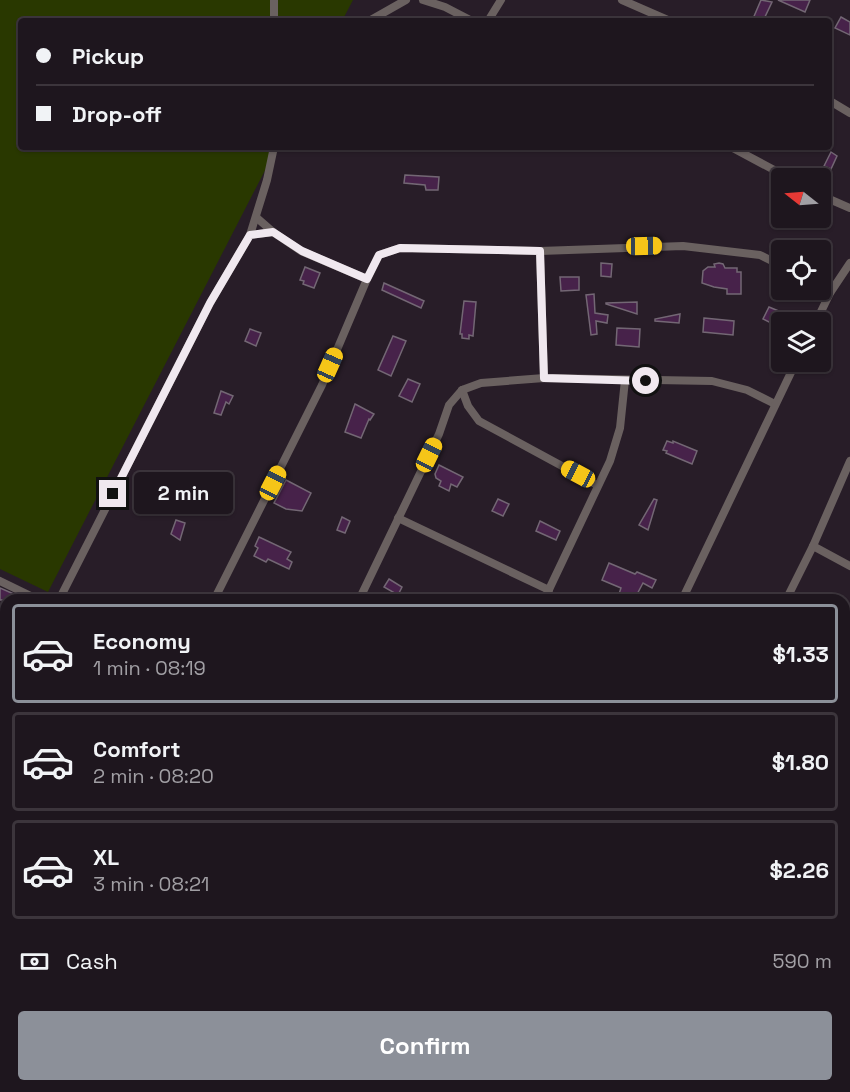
<!DOCTYPE html>
<meta charset="utf-8">
<style>
body{margin:0;font-family:"Space Grotesk",sans-serif;background:#261f27;color:#f1f3f6;height:100vh;display:flex;flex-direction:column;font-size:22px;white-space:nowrap}
*{box-sizing:border-box;margin:0}
p{font-size:20px;color:#a19fa4}
.icon{flex:none;width:33px;height:33px;fill:none;stroke:currentColor;stroke-width:2;stroke-linecap:round;stroke-linejoin:round}
.map{position:relative;flex:1;overflow:hidden}
.panel{position:absolute;left:0px;top:594px;width:850px;height:498px;display:flex;flex-direction:column;background:#1e161e;border-radius:18px 18px 0 0;box-shadow:0 2px 4px #0004,0 0 0 2px #3c353c}
.panel>*{flex:none}
.banner{position:absolute;left:18px;top:18px;width:814px;height:132px;border-radius:6px;box-shadow:0 2px 4px #0004,0 0 0 2px #3c353c;display:grid;align-content:center;height:132px;padding:0 18px;background:#1e161e}
.needle{width:39px;rotate:287deg}
.fabs{position:absolute;left:771px;top:168px;display:grid;gap:12px}
.fabs a{display:grid;place-items:center;width:60px;height:60px;border-radius:6px;background:#1e161e;box-shadow:0 2px 4px #0004,0 0 0 2px #3c353c;font-size:30px}
.end{position:absolute;width:27px;height:27px;margin:-14px;border:8px solid #f0e8ef;background:#111;box-shadow:0 0 0 3px #111}
.from{border-radius:50%}
.bubble{position:absolute;height:42px;border-radius:6px;background:#1e161e;box-shadow:0 2px 4px #0004,0 0 0 2px #3c353c;font-size:20px;font-weight:700;line-height:42px;text-align:center}
.car{position:absolute;width:18px;height:36px;margin:-18px -9px;border-radius:8px;box-shadow:0 0 4px 2px #0007;background:linear-gradient(#f5c518 24%,#345 0 40%,#f5c518 0 76%,#345 0 86%,#f5c518 0)}
.banner b{display:flex;align-items:center;gap:21px;height:57px;font-size:22px}
.banner b+b{border-top:2px solid #3c353c}
.banner i{width:15px;height:15px;background:#f1f3f6}
ul{padding:10px 0 0;list-style:none}
li{display:flex;align-items:center;gap:18px;height:99px;margin:0 12px 9px;padding:0 6px;border:3px solid #3c353c;border-radius:6px}
li div{flex:1}
li b{display:block;font-size:22px}
li em{font-style:normal;font-weight:700}
li.selected{border-color:#8c9099}
li>.icon{width:54px;height:54px;stroke-width:1.5}
.pay{display:flex;align-items:center;gap:15px;height:66px;padding:0 18px;font-size:22px}
.pay p{margin-inline-start:auto}
.cta{display:flex;gap:12px;margin-top:auto;padding:12px 18px}
.cta a{flex:1;height:69px;border-radius:6px;background:#8c9099;color:#fff;font-size:24px;font-weight:700;line-height:69px;text-align:center}
.map>svg:first-child{display:block}
.green{fill:#293800}
.building{fill:#47224a;stroke:#736774;stroke-width:1.5}
.lines{fill:none;stroke-linecap:round;stroke-linejoin:round}
.street{stroke:#6a6160;stroke-width:8}
.route{stroke:#f0e8ef;stroke-width:8}
</style>
<div class="map">
<svg width="850" height="1092" viewBox="0 0 850 1092">
<rect width="100%" height="100%" fill="#281d28"/>
<polygon class="green" points="0,0 353,0 342,21 21,21 21,147 277,147 48,592 0,569"/>
<g class="building">
<polygon points="761,0 772,2 763,21 752,21"/>
<polygon points="778,0 810,0 805,12"/>
<polygon points="841,17 850,22 850,35 835,28"/>
<polygon points="831,152 837,156 831,169 824,166"/>
<polygon points="405,175 439,177 438,190 426,190 425,185 404,183"/>
<polygon points="601,263 612,264 611,277 601,276"/>
<polygon points="719,263 723,264 725,268 737,268 737,272 741,272 741,294 727,294 727,289 714,287 702,283 703,271 708,267 715,267 714,264"/>
<polygon points="305,267 320,273 314,288 303,284 304,281 300,280"/>
<polygon points="560,277 579,277 579,290 561,291"/>
<polygon points="384,283 424,301 421,308 382,290"/>
<polygon points="594,294 595,313 608,315 607,323 596,321 597,334 591,335 586,295"/>
<polygon points="464,301 476,302 473,336 469,335 469,339 462,338 462,334 460,334"/>
<polygon points="637,302 637,314 606,304 606,303"/>
<polygon points="769,307 781,312 775,325 763,319"/>
<polygon points="680,314 679,323 655,321 655,319"/>
<polygon points="704,318 734,321 733,335 703,332"/>
<polygon points="617,328 640,329 639,347 616,345"/>
<polygon points="250,329 261,333 256,346 245,341"/>
<polygon points="393,336 406,341 391,376 378,370"/>
<polygon points="408,379 420,384 412,402 399,396"/>
<polygon points="221,391 233,396 229,404 226,402 221,415 214,413"/>
<polygon points="355,404 374,414 370,420 369,419 361,438 345,432"/>
<polygon points="667,441 673,443 673,441 697,451 692,464 666,453 667,451 663,450"/>
<polygon points="439,465 463,477 457,487 451,484 449,491 439,486 441,481 436,478 435,474"/>
<polygon points="286,480 311,493 302,511 286,509 274,503"/>
<polygon points="498,499 509,504 503,516 492,511"/>
<polygon points="654,499 657,500 648,530 639,525"/>
<polygon points="342,517 350,521 345,533 337,530"/>
<polygon points="176,520 185,523 180,540 171,534"/>
<polygon points="540,521 560,531 556,540 536,531"/>
<polygon points="259,537 291,552 287,559 292,562 289,569 268,559 266,562 254,556 258,548 255,546"/>
<polygon points="609,563 635,574 637,572 656,580 652,588 643,583 635,598 629,594 626,600 617,600 621,588 602,580"/>
<polygon points="389,579 402,587 398,595 384,587"/>
<polygon points="0,588 16,595 14,600 0,600"/>
</g>
<g class="lines">
<g class="street">
<polyline points="274,0 274,21"/>
<polyline points="423,0 445,7 472,21"/>
<polyline points="622,0 670,21"/>
<polyline points="369,21 406,0"/>
<polyline points="488,21 501,0"/>
<polyline points="830,101 850,113"/>
<polyline points="731,147 789,178"/>
<polyline points="820,195 850,208"/>
<polyline points="257,218 273,232 301,251 367,279"/>
<polyline points="250,235 273,232"/>
<polyline points="540,251 544,378"/>
<polyline points="820,287 830,293"/>
<polyline points="816,322 830,293 850,263"/>
<polyline points="462,390 468,406 479,421 597,485"/>
<polyline points="398,518 549,590"/>
<polyline points="813,546 850,566"/>
<polyline points="0,581 39,600"/>
<polyline points="59,600 210,303 250,235 267,180 274,147"/>
<polyline points="214,600 322,385 367,279 379,255 400,248 540,251 683,246 760,255 782,266"/>
<polyline points="359,600 439,434 449,405 462,390 481,383 544,378 712,381 747,390 775,404"/>
<polyline points="544,600 610,461 620,428 625,380"/>
<polyline points="682,600 796,362"/>
<polyline points="786,600 813,546 850,461"/>
<polyline points="844,682 850,671"/>
<polyline points="0,716 6,704"/>
<polyline points="0,763 6,765"/>
<polyline points="844,821 850,824"/>
<polyline points="0,865 6,868"/>
<polyline points="844,935 850,938"/>
<polyline points="0,956 6,959"/>
<polyline points="844,1028 850,1031"/>
<polyline points="0,1060 6,1047"/>
<polyline points="278,1086 290,1092"/>
<polyline points="459,1086 466,1092"/>
<polyline points="644,1086 657,1092"/>
<polyline points="143,1092 146,1086"/>
<polyline points="535,1092 538,1086"/>
</g>
</g>
<g class="lines">
<polyline class="route" points="113,494 210,303 250,235 273,232 302,251 367,279 379,255 400,248 540,251 544,378 646,381"/>
</g>
</svg>
<div class="fabs">
<a><svg class="needle" viewBox="-14 -14 28 28"><path d="M0-13l5 13h-10z" fill="#e53935"/><path d="M0 13l5-13h-10z" fill="#a19fa4"/></svg></a>
<a><svg class="icon" aria-label="locate" viewBox="0 0 24 24"><circle cx="12" cy="12" r="6"/><path d="M12 2v4M12 18v4M2 12h4M18 12h4"/></svg></a>
<a><svg class="icon" aria-label="layers" viewBox="0 0 24 24"><path d="M12 4l9 5-9 5-9-5zM3 14l9 5 9-5"/></svg></a>
</div>
<i class="end from" style="left:646px;top:381px"></i>
<i class="end" style="left:113px;top:494px"></i>
<div class="bubble" style="left:134px;top:472px;width:99px">2 min</div>
<i class="car" style="left:644px;top:246px;rotate:89deg"></i>
<i class="car" style="left:330px;top:365px;rotate:24deg"></i>
<i class="car" style="left:429px;top:455px;rotate:26deg"></i>
<i class="car" style="left:578px;top:474px;rotate:298deg"></i>
<i class="car" style="left:273px;top:483px;rotate:27deg"></i>
<div class="banner">
<b><i class="from"></i>Pickup</b>
<b><i></i>Drop-off</b>
</div>
<section class="panel">
<ul>
<li class="selected"><svg class="icon" aria-label="car" viewBox="0 0 24 24"><path d="M5 17H2v-5l4-1 3-4h7l3 4 3 1v5h-3M9 17h6M6 11h13"/><circle cx="7" cy="17" r="2"/><circle cx="17" cy="17" r="2"/></svg><div><b>Economy</b><p>1 min · 08:19</p></div><em>$1.33</em></li>
<li><svg class="icon" aria-label="car" viewBox="0 0 24 24"><path d="M5 17H2v-5l4-1 3-4h7l3 4 3 1v5h-3M9 17h6M6 11h13"/><circle cx="7" cy="17" r="2"/><circle cx="17" cy="17" r="2"/></svg><div><b>Comfort</b><p>2 min · 08:20</p></div><em>$1.80</em></li>
<li><svg class="icon" aria-label="car" viewBox="0 0 24 24"><path d="M5 17H2v-5l4-1 3-4h7l3 4 3 1v5h-3M9 17h6M6 11h13"/><circle cx="7" cy="17" r="2"/><circle cx="17" cy="17" r="2"/></svg><div><b>XL</b><p>3 min · 08:21</p></div><em>$2.26</em></li>
</ul>
<div class="pay"><svg class="icon" aria-label="cash" viewBox="0 0 24 24"><path d="M3 7h18v10H3z"/><circle cx="12" cy="12" r="2"/></svg>Cash<p>590 m</p></div>
<div class="cta"><a>Confirm</a></div>
</section>
</div>
